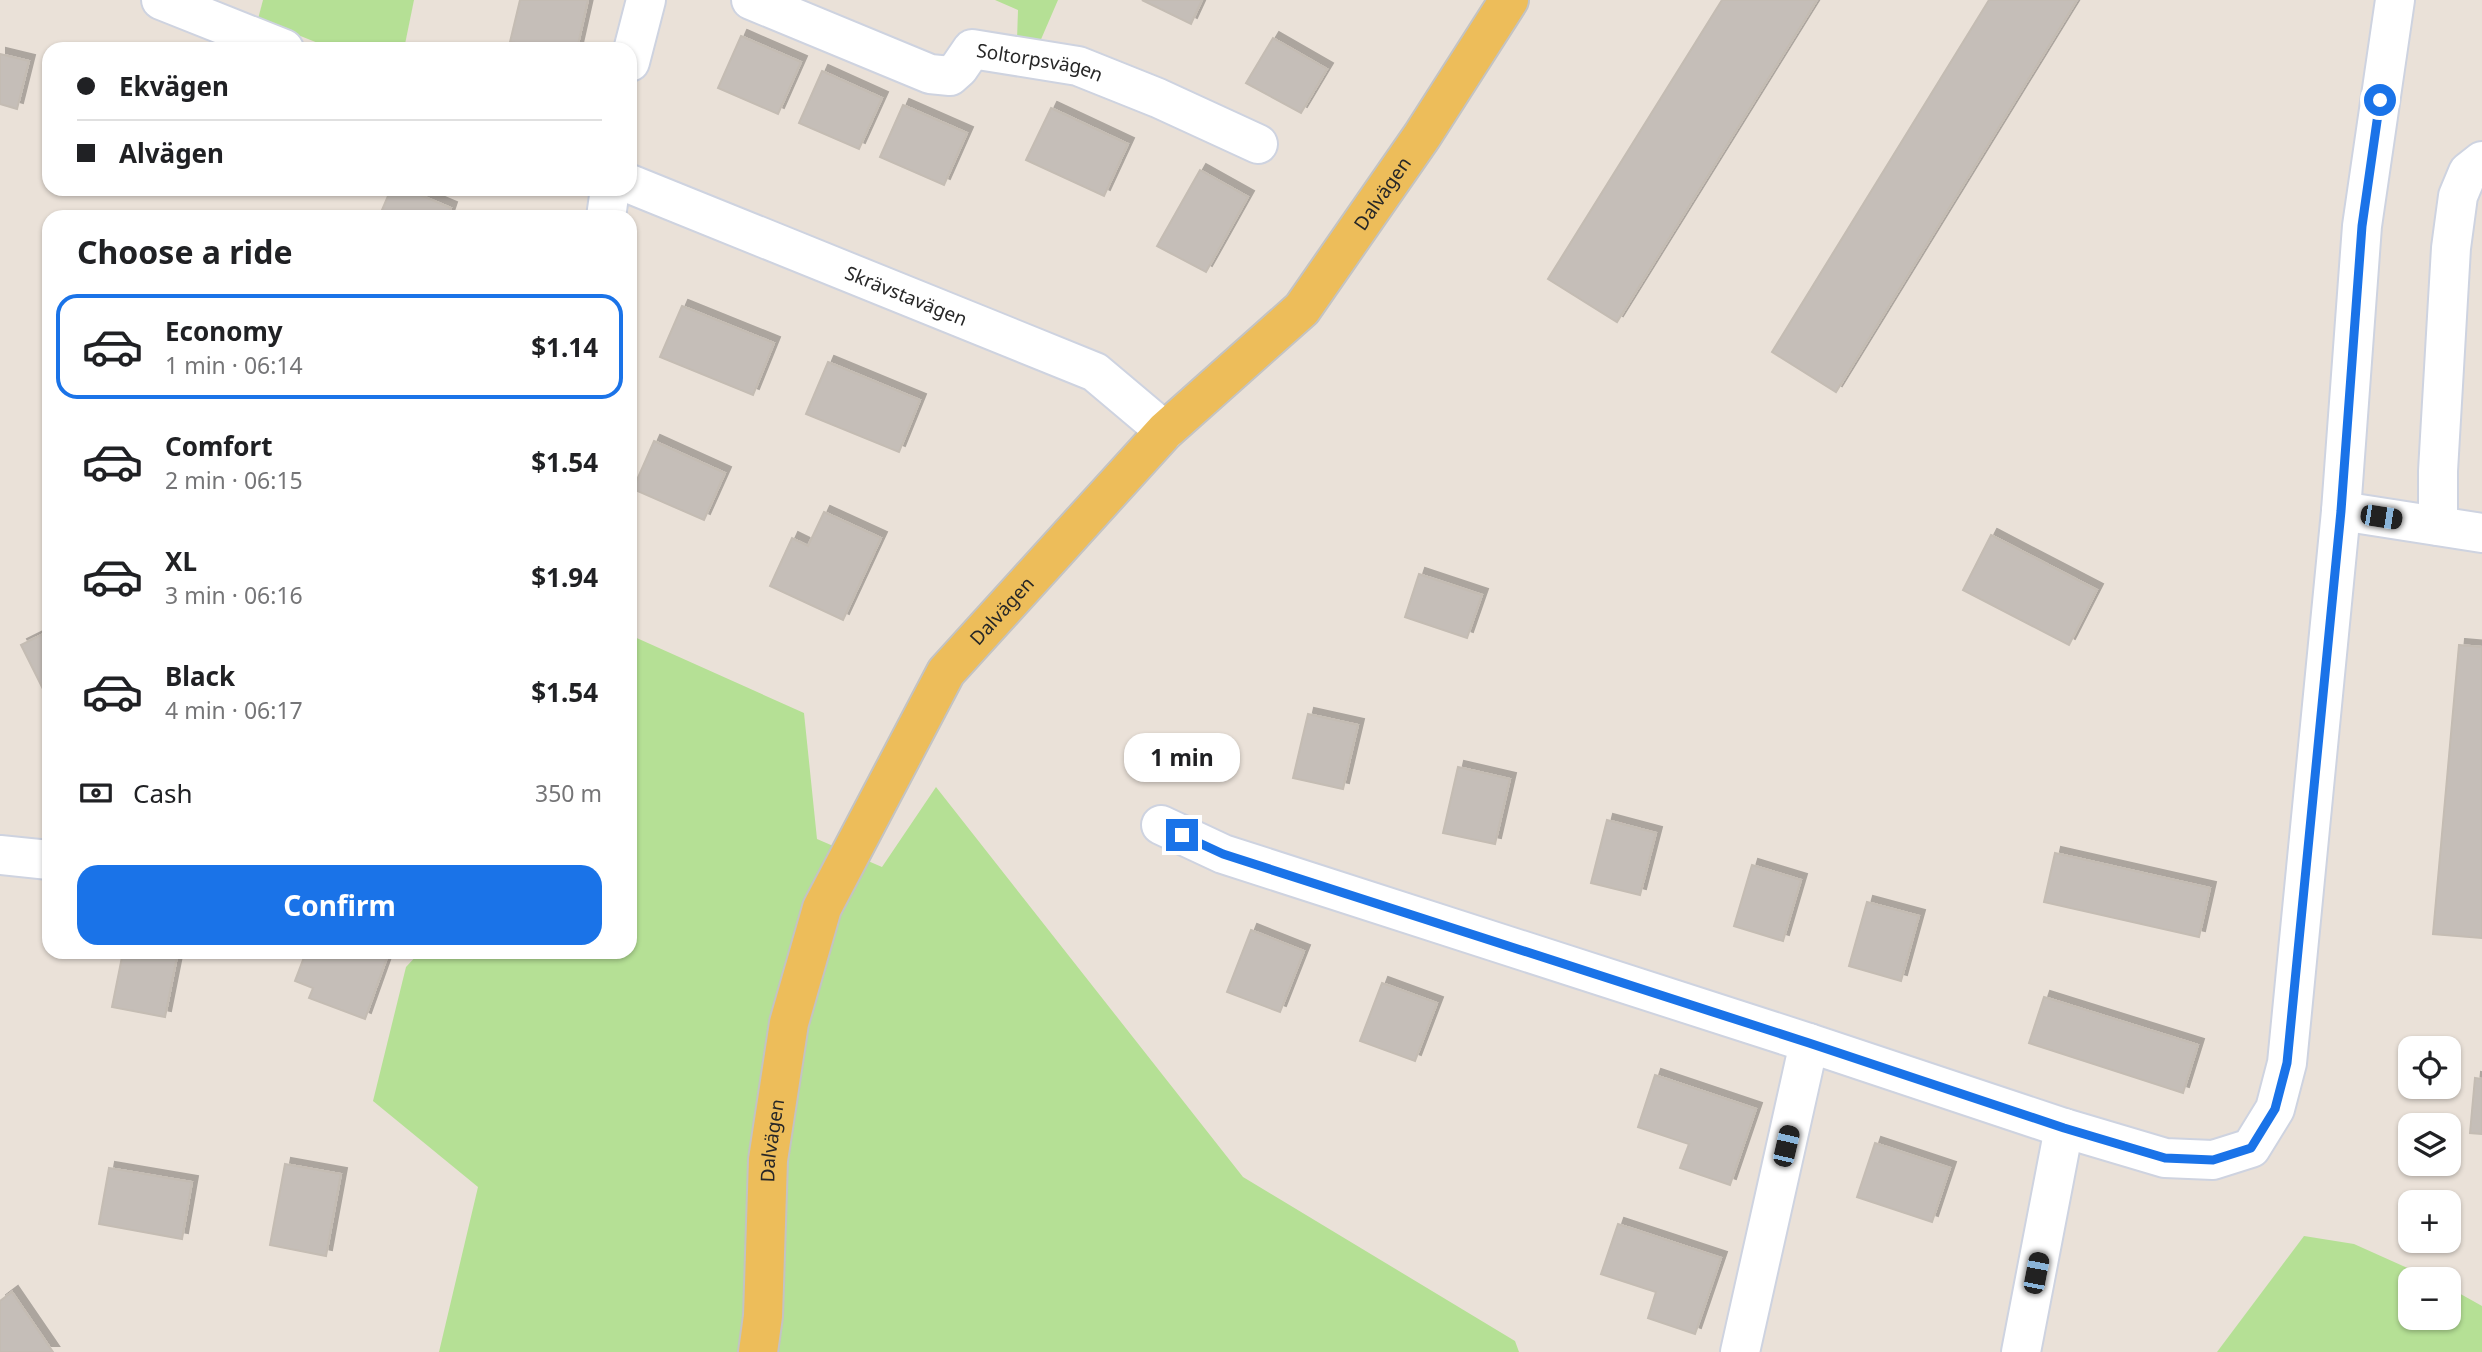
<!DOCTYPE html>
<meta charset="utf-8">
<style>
body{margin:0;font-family:"Noto Sans",sans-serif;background:#f2f2f2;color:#202124;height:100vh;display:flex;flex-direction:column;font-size:26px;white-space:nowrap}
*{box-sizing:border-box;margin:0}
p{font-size:23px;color:#757577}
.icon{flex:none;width:38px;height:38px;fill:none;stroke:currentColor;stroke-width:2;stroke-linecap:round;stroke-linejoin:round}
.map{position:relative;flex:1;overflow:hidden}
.drawer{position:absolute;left:42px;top:210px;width:595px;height:749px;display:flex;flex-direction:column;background:#fff;border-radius:21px;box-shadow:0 2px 5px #0004}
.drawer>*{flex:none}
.hud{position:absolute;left:42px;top:42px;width:595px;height:154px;border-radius:21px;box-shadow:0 2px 5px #0004;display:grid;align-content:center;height:154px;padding:0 35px;background:#fff}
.tools{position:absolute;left:2398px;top:1036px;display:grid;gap:14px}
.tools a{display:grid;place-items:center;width:63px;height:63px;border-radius:14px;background:#fff;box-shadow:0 2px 5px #0004;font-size:35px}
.end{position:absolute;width:32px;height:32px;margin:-16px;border:9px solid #1a73e8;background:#fff;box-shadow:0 0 0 4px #fff}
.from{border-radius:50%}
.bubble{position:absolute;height:49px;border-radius:21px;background:#fff;box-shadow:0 2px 5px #0004;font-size:23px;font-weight:700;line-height:49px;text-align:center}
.car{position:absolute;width:21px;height:42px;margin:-21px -10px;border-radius:9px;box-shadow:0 0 5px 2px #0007;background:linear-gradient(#222 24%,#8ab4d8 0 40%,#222 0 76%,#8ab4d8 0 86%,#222 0)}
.hud b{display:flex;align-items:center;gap:24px;height:66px;font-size:26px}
.hud b+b{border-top:2px solid #e0e0e0}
.hud i{width:18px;height:18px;background:#202124}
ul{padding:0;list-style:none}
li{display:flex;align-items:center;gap:21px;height:105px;margin:0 14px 10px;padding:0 21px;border:4px solid transparent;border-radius:21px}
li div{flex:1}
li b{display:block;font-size:26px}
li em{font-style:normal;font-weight:700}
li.selected{border-color:#1a73e8}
li>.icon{width:63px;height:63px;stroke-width:1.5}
h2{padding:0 35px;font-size:32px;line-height:84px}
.pay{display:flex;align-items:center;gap:18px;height:77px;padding:0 35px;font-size:26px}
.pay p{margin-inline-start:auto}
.primary-button{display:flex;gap:14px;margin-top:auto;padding:14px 35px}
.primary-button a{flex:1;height:80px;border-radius:21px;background:#1a73e8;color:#fff;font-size:28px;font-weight:700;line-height:80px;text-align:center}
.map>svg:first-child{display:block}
.green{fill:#b5e095}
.building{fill:#c5beb8;stroke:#c4bcb3;stroke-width:2;filter:url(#shadow)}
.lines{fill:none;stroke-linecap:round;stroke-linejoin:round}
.minor-casing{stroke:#ced3e0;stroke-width:42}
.major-casing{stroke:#c3c3c3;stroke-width:42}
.minor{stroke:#fff;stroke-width:38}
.major{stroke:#edbd5a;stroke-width:38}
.route{stroke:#1a73e8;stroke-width:9}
.labels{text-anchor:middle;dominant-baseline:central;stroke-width:5;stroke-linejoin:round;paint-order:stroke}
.street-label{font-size:19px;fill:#272727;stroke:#fff}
</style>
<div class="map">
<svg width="2482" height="1352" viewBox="0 0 2482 1352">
<defs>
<filter id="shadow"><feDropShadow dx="6" dy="-6" stdDeviation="0" flood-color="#0004"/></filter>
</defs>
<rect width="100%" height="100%" fill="#eae1d8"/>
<g class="green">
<polygon points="263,0 414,0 404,49 333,49 258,19"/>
<polygon points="995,0 1058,0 1039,44 1017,40 1018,10"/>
<polygon points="630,635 804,713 817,839 882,867 936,787 1243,1177 1515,1341 1519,1352 439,1352 478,1187 373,1101 406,967 420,952 630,952"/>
<polygon points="2304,1236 2354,1244 2432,1279 2410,1279 2410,1318 2448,1318 2448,1287 2482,1306 2482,1352 2217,1352"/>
</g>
<g class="building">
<polygon points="520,0 588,0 577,49 544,49 510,42"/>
<polygon points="1142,0 1202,0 1191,24"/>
<polygon points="1722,0 1817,0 1617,322 1548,279"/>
<polygon points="1989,0 2077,0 1836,392 1772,352"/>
<polygon points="741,36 801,62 778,114 718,88"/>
<polygon points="1273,38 1327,69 1301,113 1246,83"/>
<polygon points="0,54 29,61 17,109 0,104"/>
<polygon points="822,71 882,98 859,149 799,123"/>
<polygon points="903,105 967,133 944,185 880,157"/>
<polygon points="1051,108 1128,144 1104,196 1026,160"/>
<polygon points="1200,170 1248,197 1206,272 1157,246"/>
<polygon points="391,189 406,189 451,208 448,217 379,217"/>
<polygon points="682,306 774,343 753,395 660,357"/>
<polygon points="828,362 920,400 899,452 806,414"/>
<polygon points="654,441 725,473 704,520 633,489"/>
<polygon points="824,512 881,538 843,620 770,586 792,538 808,546"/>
<polygon points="1991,535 2097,590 2069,645 1963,590"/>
<polygon points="1419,574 1482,595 1467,638 1405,617"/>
<polygon points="49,631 49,699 48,699 21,645"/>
<polygon points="2459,645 2482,647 2482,938 2433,934"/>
<polygon points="1308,714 1358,725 1343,789 1293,778"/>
<polygon points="1458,767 1510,779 1495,844 1443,833"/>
<polygon points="1607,820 1656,833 1640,895 1591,883"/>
<polygon points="2055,853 2210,888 2199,937 2044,902"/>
<polygon points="1752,865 1801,880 1783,941 1734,926"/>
<polygon points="1867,902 1919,916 1901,981 1849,966"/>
<polygon points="1251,930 1304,951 1280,1012 1227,992"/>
<polygon points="123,952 178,952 165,1017 112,1007"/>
<polygon points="306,952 389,952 365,1019 309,998 313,988 295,981"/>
<polygon points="1382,983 1437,1003 1415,1061 1360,1041"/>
<polygon points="2044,997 2198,1045 2183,1093 2029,1043"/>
<polygon points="1655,1075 1756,1109 1730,1185 1680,1168 1689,1144 1638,1127"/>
<polygon points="2475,1078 2482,1079 2482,1134 2470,1133"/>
<polygon points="1875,1143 1950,1168 1932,1222 1857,1197"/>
<polygon points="285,1164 341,1174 326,1256 270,1245"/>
<polygon points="109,1168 192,1182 182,1239 99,1224"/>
<polygon points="1618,1224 1721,1258 1695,1334 1648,1318 1656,1292 1601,1274"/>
<polygon points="12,1292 53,1352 0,1352 0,1301"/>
</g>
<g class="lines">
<defs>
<g id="minor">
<polyline points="161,0 284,49"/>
<path id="s1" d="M751,0l179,74 20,2 9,-8 13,-19 106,17 80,32 100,46"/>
<polyline points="630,62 646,0"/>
<path id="s2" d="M630,184l465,188 70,59"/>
<polyline points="606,217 610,189"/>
<polyline points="2341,511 2482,533"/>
<polyline points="2438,526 2438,471 2451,248 2458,196 2468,172 2482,161"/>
<polyline points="1161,825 1223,854 1809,1043 2064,1128 2165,1158 2213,1160 2251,1148 2275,1109 2287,1063 2341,511 2362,226 2395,0"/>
<polyline points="0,855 49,860"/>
<polyline points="1740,1352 1809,1043"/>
<polyline points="2021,1352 2064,1128"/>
</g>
<g id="major">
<path id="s3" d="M758,1352l5,-36 5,-156 21,-137 33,-115 124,-236 219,-241 137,-122 120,-173 87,-136"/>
</g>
</defs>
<use href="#minor" class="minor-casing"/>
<use href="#major" class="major-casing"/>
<use href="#minor" class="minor"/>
<use href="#major" class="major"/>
</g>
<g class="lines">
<polyline class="route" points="1182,835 1223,854 1809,1043 2064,1128 2165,1158 2213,1160 2251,1148 2275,1109 2287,1063 2341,511 2362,226 2380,100"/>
</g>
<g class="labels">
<g class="street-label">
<text stroke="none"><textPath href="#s1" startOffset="318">Soltorpsvägen</textPath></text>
<text stroke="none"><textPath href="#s3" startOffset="1367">Dalvägen</textPath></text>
<text stroke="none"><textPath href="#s2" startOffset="298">Skrävstavägen</textPath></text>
<text stroke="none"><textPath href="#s3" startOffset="800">Dalvägen</textPath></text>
<text stroke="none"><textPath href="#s3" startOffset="212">Dalvägen</textPath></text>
</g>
</g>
</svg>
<div class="tools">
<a><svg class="icon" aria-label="locate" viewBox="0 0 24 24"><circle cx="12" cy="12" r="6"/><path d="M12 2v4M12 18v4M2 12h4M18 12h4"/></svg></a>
<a><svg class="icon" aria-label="layers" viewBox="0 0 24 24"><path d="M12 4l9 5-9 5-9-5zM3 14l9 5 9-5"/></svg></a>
<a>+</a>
<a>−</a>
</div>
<i class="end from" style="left:2380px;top:100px"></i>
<i class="end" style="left:1182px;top:835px"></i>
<div class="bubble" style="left:1124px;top:733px;width:116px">1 min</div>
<i class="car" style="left:2381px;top:517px;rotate:99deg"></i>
<i class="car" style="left:1786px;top:1146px;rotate:13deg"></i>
<i class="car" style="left:2036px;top:1273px;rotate:11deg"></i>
<div class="hud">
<b><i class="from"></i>Ekvägen</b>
<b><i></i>Alvägen</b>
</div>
<section class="drawer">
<h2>Choose a ride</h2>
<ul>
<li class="selected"><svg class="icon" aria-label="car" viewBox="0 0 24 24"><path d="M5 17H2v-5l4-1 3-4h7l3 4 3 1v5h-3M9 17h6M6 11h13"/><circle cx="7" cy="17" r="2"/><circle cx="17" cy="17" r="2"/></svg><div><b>Economy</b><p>1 min · 06:14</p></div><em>$1.14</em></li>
<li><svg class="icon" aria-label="car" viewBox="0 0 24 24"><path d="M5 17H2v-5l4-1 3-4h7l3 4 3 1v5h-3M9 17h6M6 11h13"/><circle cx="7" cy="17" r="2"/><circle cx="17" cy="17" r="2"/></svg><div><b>Comfort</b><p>2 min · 06:15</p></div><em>$1.54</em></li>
<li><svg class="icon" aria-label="car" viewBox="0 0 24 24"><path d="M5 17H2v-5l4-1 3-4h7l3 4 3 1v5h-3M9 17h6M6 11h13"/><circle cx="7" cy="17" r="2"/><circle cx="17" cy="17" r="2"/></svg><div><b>XL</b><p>3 min · 06:16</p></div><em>$1.94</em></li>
<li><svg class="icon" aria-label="car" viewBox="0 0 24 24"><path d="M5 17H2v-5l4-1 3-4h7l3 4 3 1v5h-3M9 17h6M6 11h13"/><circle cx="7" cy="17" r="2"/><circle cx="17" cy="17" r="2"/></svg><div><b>Black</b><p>4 min · 06:17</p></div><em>$1.54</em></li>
</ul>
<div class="pay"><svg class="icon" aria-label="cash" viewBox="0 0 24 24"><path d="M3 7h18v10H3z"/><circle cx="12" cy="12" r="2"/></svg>Cash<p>350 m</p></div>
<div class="primary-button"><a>Confirm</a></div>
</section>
</div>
